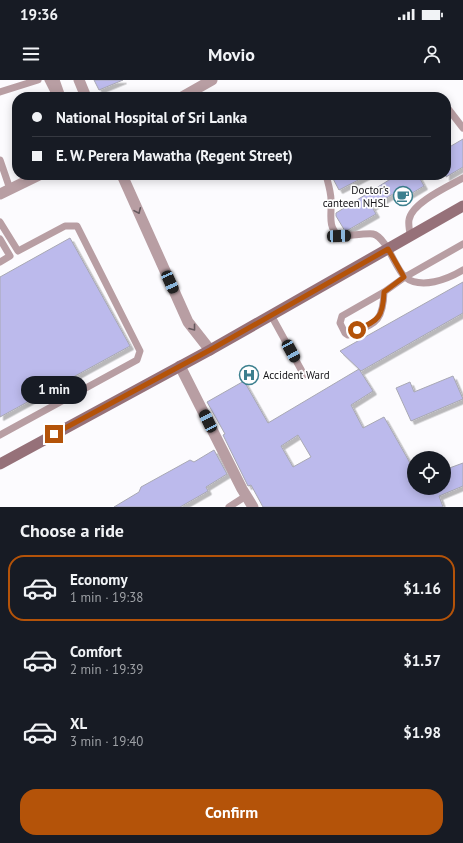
<!DOCTYPE html>
<meta charset="utf-8">
<style>
body{margin:0;font-family:"PT Sans",sans-serif;background:#20242c;color:#f1f3f6;height:100vh;display:flex;flex-direction:column;font-size:15px;white-space:nowrap}
*{box-sizing:border-box;margin:0}
p{font-size:13px;color:#9ea1a6}
.icon{flex:none;width:22px;height:22px;fill:none;stroke:currentColor;stroke-width:2;stroke-linecap:round;stroke-linejoin:round}
.map{position:relative;height:427px;overflow:hidden}
.panel{display:flex;flex-direction:column;background:#171b24;flex:1}
.panel>*{flex:none}
.top-card{position:absolute;left:12px;top:12px;width:439px;height:88px;border-radius:16px;box-shadow:0 2px 10px #0003;display:grid;align-content:center;height:88px;padding:0 20px;background:#171b24}
.buttons{position:absolute;left:407px;top:371px;display:grid;gap:8px}
.buttons a{display:grid;place-items:center;width:44px;height:44px;border-radius:50%;background:#171b24;box-shadow:0 2px 10px #0003;font-size:20px}
.end{position:absolute;width:18px;height:18px;margin:-9px;border:5px solid #b45309;background:#fff;box-shadow:0 0 0 2px #fff}
.from{border-radius:50%}
.bubble{position:absolute;height:28px;border-radius:14px;background:#171b24;box-shadow:0 2px 10px #0003;font-size:13px;font-weight:600;line-height:28px;text-align:center}
.car{position:absolute;width:12px;height:24px;margin:-12px -6px;border-radius:5px;box-shadow:0 0 3px 1px #0007;background:linear-gradient(#222 24%,#8ab4d8 0 40%,#222 0 76%,#8ab4d8 0 86%,#222 0)}
.top-card b{display:flex;align-items:center;gap:14px;height:38px;font-size:15px}
.top-card b+b{border-top:1px solid #363941}
.top-card i{width:10px;height:10px;background:#f1f3f6}
ul{padding:0;list-style:none}
li{display:flex;align-items:center;gap:12px;height:66px;margin:0 8px 6px;padding:0 12px;border:2px solid transparent;border-radius:16px}
li div{flex:1}
li b{display:block;font-size:15px}
li em{font-style:normal;font-weight:600}
li.current{border-color:#b45309}
li>.icon{width:36px;height:36px;stroke-width:1.5}
h2{padding:0 20px;font-size:18px;line-height:48px}
.primary-button{display:flex;gap:8px;margin-top:auto;padding:8px 20px}
.primary-button a{flex:1;height:46px;border-radius:16px;background:#b45309;color:#fff;font-size:16px;font-weight:600;line-height:46px;text-align:center}
.status{display:flex;justify-content:space-between;align-items:center;height:28px;padding:0 20px;background:#171b24;direction:ltr}
.status svg{height:11px;fill:currentColor}
header{display:flex;justify-content:space-between;align-items:center;height:52px;padding:0 20px;background:#171b24;font-size:18px;font-weight:600}
.map>svg:first-child{display:block}
.building{fill:#bcbaec;stroke:#a8a8b3;fill-rule:evenodd;filter:url(#shadow)}
.lines{fill:none;stroke-linecap:round;stroke-linejoin:round}
.service{stroke:#b89ea3;stroke-width:7}
.minor{stroke:#b89ea3;stroke-width:11}
.tertiary{stroke:#b89ea3;stroke-width:11}
.secondary{stroke:#967179;stroke-width:11}
.oneway{stroke:#66595e}
.route{stroke:#b45309;stroke-width:5}
.labels{text-anchor:middle;dominant-baseline:central;stroke-width:3.5;stroke-linejoin:round;paint-order:stroke}
.poi-label{font-size:11px;fill:#151418;stroke:#fff;text-anchor:end}
</style>
<div class="status"><b>19:36</b><svg viewBox="0 0 49 12"><path d="M0 12V9h3v3zM5 12V6h3v6zM10 12V3h3v9zM15 12V0h3v12zM26 1h20v11H26zM47 4h2v5h-2z"/></svg></div>
<header><svg class="icon" aria-label="menu" viewBox="0 0 24 24"><path d="M4 6h16M4 12h16M4 18h16"/></svg>Movio<svg class="icon" aria-label="person" viewBox="0 0 24 24"><circle cx="12" cy="8" r="4"/><path d="M4 21q1-7 8-7t8 7"/></svg></header>
<div class="map">
<svg width="463" height="427" viewBox="0 0 463 427">
<defs>
<filter id="shadow"><feDropShadow dx="3.5" dy="3.5" stdDeviation="0" flood-color="#0004"/></filter>
</defs>
<rect width="100%" height="100%" fill="#fcfbfe"/>
<g class="building">
<polygon points="94,0 123,0 99,10"/>
<polygon points="463,59 463,87 446,97 446,69"/>
<polygon points="331,95 368,95 339,110"/>
<polygon points="397,95 418,95 424,106 397,122 393,114 372,127 376,134 348,150 345,151 336,136 336,133"/>
<polygon points="70,158 130,266 0,337 0,197"/>
<polygon points="463,202 463,233 361,291 340,271"/>
<path d="M359,289l14,22 -22,14 12,23 21,-11 30,53v18h30v-18l19,-7v23l-24,10 4,11h-180l-12,-22 -3,1 -25,-51 2,-1 -18,-32 37,-21 24,42zM298,355l13,22 -18,10 -12,-21z"/>
<polygon points="453,296 463,319 411,341 396,308 410,302 414,312"/>
<polygon points="214,370 227,394 206,407 208,411 180,427 114,427 139,412 141,407 190,380 194,382"/>
</g>
<g class="lines">
<g class="service">
<polyline points="48,0 54,12"/>
<polyline points="0,12 38,0"/>
<polyline points="446,26 463,48"/>
<polyline points="0,80 10,109"/>
<path d="M326,95c2,8 5,17 5,25 1,14 -4,27 8,36 8,0 28,-3 34,-2 5,1 8,5 11,9 7,9 14,28 21,34 16,13 43,2 58,-7"/>
<polyline points="0,142 18,171 65,146 77,146 140,271 137,280 0,355"/>
<path d="M410,156c0,-5 -2,-11 -1,-16 2,-17 40,-34 54,-42"/>
<polyline points="0,159 10,176 0,182"/>
<path d="M384,212c-1,32 -10,31 -36,43l-3,-2 -5,-10 2,-7 42,-24 21,-15 58,-33"/>
<polyline points="271,235 304,295"/>
<polyline points="229,427 246,416"/>
</g>
<polyline class="minor" points="180,286 242,409 253,427"/>
<g class="tertiary">
<polyline points="54,0 60,17"/>
<polyline points="79,0 86,17"/>
<polyline points="182,17 212,0"/>
<polyline points="122,95 188,242 210,270"/>
<polyline points="0,114 39,95"/>
</g>
<polyline class="secondary" points="0,384 210,270 463,126"/>
</g>
<defs><path id="oneway-chevron" d="M-2-3.5L2.5 0L-2 3.5" fill="none" stroke-width="1.6" stroke-linecap="round" stroke-linejoin="round"/></defs>
<g class="oneway">
<use href="#oneway-chevron" transform="translate(138 131) rotate(66)"/>
<use href="#oneway-chevron" transform="translate(193 248) rotate(52)"/>
</g>
<g class="lines">
<path class="route" d="M54,354l156,-84 178,-101 16,28 -20,15c-1,25 -5,28 -27,38"/>
</g>
<defs>
<symbol id="cafe-ring" viewBox="-11 -11 22 22"><circle r="9.5" fill="#fff" stroke="#3b7f8e" stroke-width="1.5"/><path d="M-5.5-4.5H6V0H3Q3 3.5 0 3.5H-2.5Q-5.5 3.5-5.5 0ZM3-3.2v2h1.7v-2ZM-6 4.5H4V6H-6Z" fill="#3b7f8e"/></symbol>
<symbol id="hospital-ring" viewBox="-11 -11 22 22"><circle r="9.5" fill="#fff" stroke="#3b7f8e" stroke-width="1.5"/><path d="M-5-5h3v3.5h4V-5h3V5h-3V1.5h-4V5h-3Z" fill="#3b7f8e"/></symbol>
</defs>
<g fill-rule="evenodd">
<use href="#cafe-ring" x="392" y="105" width="22" height="22"/>
<use href="#hospital-ring" x="238" y="284" width="22" height="22"/>
</g>
<g class="labels">
<g class="poi-label">
<text x="389" y="110">Doctor's<tspan x="389" dy="13">canteen NHSL</tspan></text>
<text x="263" y="295" text-anchor="start">Accident Ward</text>
</g>
</g>
</svg>
<div class="buttons">
<a><svg class="icon" aria-label="locate" viewBox="0 0 24 24"><circle cx="12" cy="12" r="6"/><path d="M12 2v4M12 18v4M2 12h4M18 12h4"/></svg></a>
</div>
<i class="end from" style="left:357px;top:250px"></i>
<i class="end" style="left:54px;top:354px"></i>
<div class="bubble" style="left:21px;top:296px;width:66px">1 min</div>
<i class="car" style="left:339px;top:156px;rotate:88deg"></i>
<i class="car" style="left:170px;top:202px;rotate:156deg"></i>
<i class="car" style="left:291px;top:271px;rotate:151deg"></i>
<i class="car" style="left:208px;top:341px;rotate:334deg"></i>
<div class="top-card">
<b><i class="from"></i>National Hospital of Sri Lanka</b>
<b><i></i>E. W. Perera Mawatha (Regent Street)</b>
</div>
</div>
<section class="panel">
<h2>Choose a ride</h2>
<ul>
<li class="current"><svg class="icon" aria-label="car" viewBox="0 0 24 24"><path d="M5 17H2v-5l4-1 3-4h7l3 4 3 1v5h-3M9 17h6M6 11h13"/><circle cx="7" cy="17" r="2"/><circle cx="17" cy="17" r="2"/></svg><div><b>Economy</b><p>1 min · 19:38</p></div><em>$1.16</em></li>
<li><svg class="icon" aria-label="car" viewBox="0 0 24 24"><path d="M5 17H2v-5l4-1 3-4h7l3 4 3 1v5h-3M9 17h6M6 11h13"/><circle cx="7" cy="17" r="2"/><circle cx="17" cy="17" r="2"/></svg><div><b>Comfort</b><p>2 min · 19:39</p></div><em>$1.57</em></li>
<li><svg class="icon" aria-label="car" viewBox="0 0 24 24"><path d="M5 17H2v-5l4-1 3-4h7l3 4 3 1v5h-3M9 17h6M6 11h13"/><circle cx="7" cy="17" r="2"/><circle cx="17" cy="17" r="2"/></svg><div><b>XL</b><p>3 min · 19:40</p></div><em>$1.98</em></li>
</ul>
<div class="primary-button"><a>Confirm</a></div>
</section>
